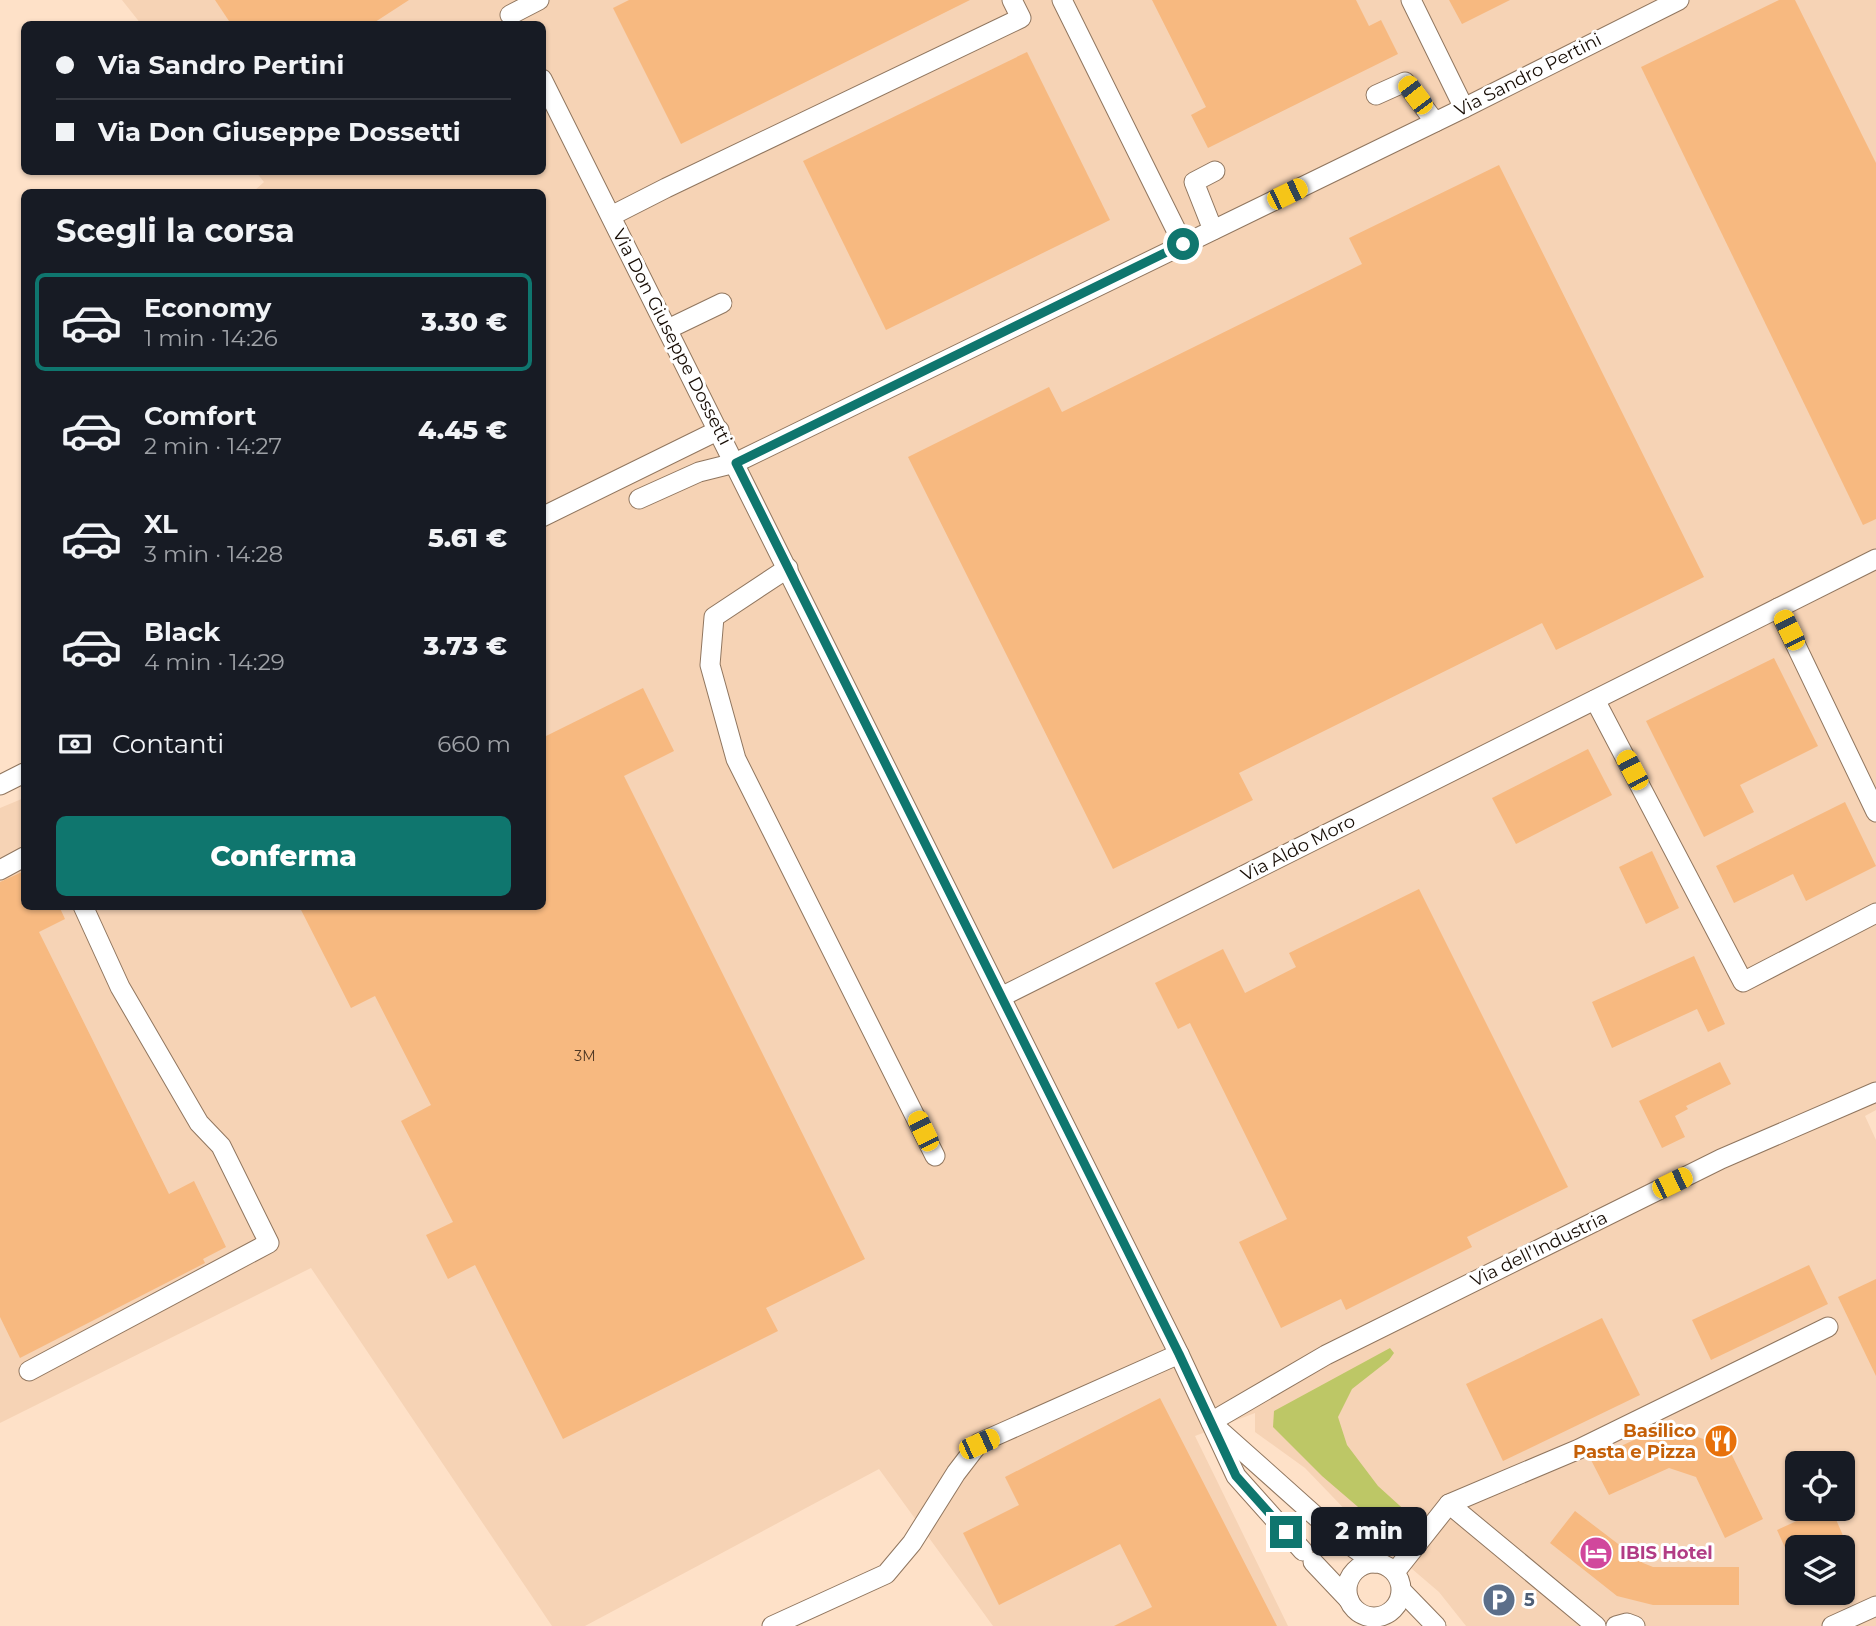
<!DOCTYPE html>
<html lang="it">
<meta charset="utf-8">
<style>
body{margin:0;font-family:Montserrat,sans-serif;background:#20242c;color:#f1f3f6;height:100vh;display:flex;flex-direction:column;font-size:26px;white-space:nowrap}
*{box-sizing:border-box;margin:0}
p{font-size:23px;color:#9ea1a6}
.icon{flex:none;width:38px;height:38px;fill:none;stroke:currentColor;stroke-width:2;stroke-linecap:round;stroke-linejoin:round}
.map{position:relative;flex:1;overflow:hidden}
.drawer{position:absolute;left:21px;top:189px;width:525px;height:721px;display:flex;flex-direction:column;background:#171b24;border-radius:10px;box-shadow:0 2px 5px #0004}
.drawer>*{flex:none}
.hud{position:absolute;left:21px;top:21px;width:525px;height:154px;border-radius:10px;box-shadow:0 2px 5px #0004;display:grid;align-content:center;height:154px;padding:0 35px;background:#171b24}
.buttons{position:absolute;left:1785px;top:1451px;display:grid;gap:14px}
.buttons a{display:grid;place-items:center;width:70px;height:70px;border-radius:10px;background:#171b24;box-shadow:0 2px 5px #0004;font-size:35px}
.end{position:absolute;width:32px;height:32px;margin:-16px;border:9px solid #0f766e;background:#fff;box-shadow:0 0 0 4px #fff}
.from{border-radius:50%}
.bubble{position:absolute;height:49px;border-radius:10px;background:#171b24;box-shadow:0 2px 5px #0004;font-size:23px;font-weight:800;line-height:49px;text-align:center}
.car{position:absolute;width:21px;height:42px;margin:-21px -10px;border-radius:9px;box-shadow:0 0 5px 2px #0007;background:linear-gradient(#f5c518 24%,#345 0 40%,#f5c518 0 76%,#345 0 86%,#f5c518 0)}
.hud b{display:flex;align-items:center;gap:24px;height:66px;font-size:26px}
.hud b+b{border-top:2px solid #363941}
.hud i{width:18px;height:18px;background:#f1f3f6}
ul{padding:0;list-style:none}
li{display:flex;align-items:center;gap:21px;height:98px;margin:0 14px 10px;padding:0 21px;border:4px solid transparent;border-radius:10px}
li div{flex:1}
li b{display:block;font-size:26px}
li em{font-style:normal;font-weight:800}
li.active{border-color:#0f766e}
li>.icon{width:63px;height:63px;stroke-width:1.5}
h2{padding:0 35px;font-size:32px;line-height:84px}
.pay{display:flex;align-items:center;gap:18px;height:77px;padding:0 35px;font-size:26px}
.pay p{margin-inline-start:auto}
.action{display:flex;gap:14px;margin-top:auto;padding:14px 35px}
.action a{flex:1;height:80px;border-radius:10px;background:#0f766e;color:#fff;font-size:28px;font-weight:800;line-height:80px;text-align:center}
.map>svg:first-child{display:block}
.built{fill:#f6d3b5;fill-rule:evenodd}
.green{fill:#bdc766}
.building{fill:#f7b980}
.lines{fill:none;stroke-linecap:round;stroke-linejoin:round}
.minor-casing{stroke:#90765f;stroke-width:21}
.minor{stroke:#fff;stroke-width:19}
.route{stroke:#0f766e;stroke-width:9}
.labels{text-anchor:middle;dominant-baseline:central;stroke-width:6;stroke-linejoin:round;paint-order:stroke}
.number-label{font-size:14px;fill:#4f3824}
.street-label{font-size:18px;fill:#170d05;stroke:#fff}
.food-label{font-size:18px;font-weight:bold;fill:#c56008;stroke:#fff;text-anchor:end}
.hotel-label{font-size:18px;font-weight:bold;fill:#b23c85;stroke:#fff;text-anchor:start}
.service-label{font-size:18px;font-weight:bold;fill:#4e5e75;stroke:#fff;text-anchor:start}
</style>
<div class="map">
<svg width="1876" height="1626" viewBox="0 0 1876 1626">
<rect width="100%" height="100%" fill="#fee1c8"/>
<path class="built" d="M122,0h1754v1110l-11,6 11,24v486h-410l-27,-34 -83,-71 -51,-53 -50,-36v-19l-60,23 93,190h-295l-114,-157 -294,157h-33l-241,-358 -311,155v-615l24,-10v108h518v-714h-289l11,-10 -8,-10h286v-148h-401zM1797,1463h46v45h-46zM1797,1547h46v45h-46z"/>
<polygon class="green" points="1390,1348 1394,1353 1389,1360 1352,1389 1338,1417 1347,1445 1378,1486 1410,1515 1403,1537 1393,1537 1322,1476 1273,1427 1274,1411"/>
<g class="building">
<polygon points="215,0 409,0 372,24 231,24"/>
<polygon points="629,0 970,0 681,144 613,8"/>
<polygon points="1152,0 1356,0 1369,26 1381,20 1398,54 1208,148 1191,115 1206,107"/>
<polygon points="1449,0 1510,0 1462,24"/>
<polygon points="1779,0 1795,0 1876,163 1876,519 1863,525 1641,67"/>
<polygon points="1027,52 1110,220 886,330 803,161"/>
<polygon points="1499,165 1704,577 1556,650 1542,623 1239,773 1253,800 1113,869 908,457 1049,387 1062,412 1362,264 1349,238"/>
<polygon points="1774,658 1818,746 1740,785 1754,812 1704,837 1646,721"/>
<polygon points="643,688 674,751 624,776 865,1259 766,1308 778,1331 563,1439 475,1265 448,1279 426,1235 453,1222 401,1121 431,1105 375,996 351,1008 299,906 542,906 542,738"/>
<polygon points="1588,749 1612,795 1516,844 1492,798"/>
<polygon points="1845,802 1876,866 1806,901 1793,874 1734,903 1716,866"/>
<polygon points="1652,851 1679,908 1646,924 1619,867"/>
<polygon points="24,871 24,906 59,906 65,919 39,932 169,1194 194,1181 226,1247 203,1259 205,1263 20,1358 0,1317 0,882"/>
<polygon points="1419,889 1568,1187 1467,1237 1472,1247 1346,1310 1341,1299 1281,1328 1239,1242 1287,1219 1190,1023 1178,1029 1155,983 1223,949 1245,993 1296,967 1289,953"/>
<polygon points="1694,956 1725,1024 1708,1032 1697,1009 1612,1048 1592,1002"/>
<polygon points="1720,1062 1731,1084 1686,1106 1688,1109 1675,1116 1685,1137 1662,1148 1639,1101"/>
<polygon points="1809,1265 1828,1304 1711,1360 1692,1320"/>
<polygon points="1876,1279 1876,1376 1838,1297"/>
<polygon points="1602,1318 1640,1395 1503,1461 1466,1384"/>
<polygon points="1160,1398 1277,1626 1114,1626 1152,1607 1120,1544 999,1605 963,1533 1019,1505 1005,1477"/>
<polygon points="1664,1426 1728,1447 1763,1519 1725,1538 1696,1477 1669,1468 1609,1495 1591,1460"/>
<polygon points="1825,1508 1831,1508 1848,1547 1797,1547 1797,1574 1777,1530"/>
<polygon points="1575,1511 1643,1563 1653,1567 1739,1567 1739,1605 1653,1605 1617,1596 1550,1543"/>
<polygon points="1320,1537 1328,1540 1331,1546 1322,1554 1315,1550 1312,1543"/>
</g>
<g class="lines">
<defs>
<g id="minor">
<polyline points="1062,0 1183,244"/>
<polyline points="1411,0 1464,108"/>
<polyline points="510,15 539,0"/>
<polyline points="542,79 1179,1354 1236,1476 1303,1551"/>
<polyline points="1376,95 1405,82 1435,122"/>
<polyline points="611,216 666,188 1021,18 1012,0"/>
<polyline points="1213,230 1194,182 1215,171"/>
<polyline points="668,329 722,303"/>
<polyline points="639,499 699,472 735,463 1464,108 1679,0"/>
<polyline points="542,517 719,430"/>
<polyline points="788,568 714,617 710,665 736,759 935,1156"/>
<polyline points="1778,608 1876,812"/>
<polyline points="1595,700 1743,982 1876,913"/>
<polyline points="0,785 24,773"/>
<polyline points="0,870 24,857"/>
<polyline points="1001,997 1876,559"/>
<polyline points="29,1371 269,1243 221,1146 199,1123 120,987 83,906"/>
<polyline points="1211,1422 1326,1355 1721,1159 1876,1092"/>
<polyline points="1217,1428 1329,1528"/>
<polyline points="1449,1504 1596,1626"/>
<polyline points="1340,1538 1375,1563"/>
<polyline points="1313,1562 1349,1600"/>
<circle cx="1374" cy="1590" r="27"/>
<polyline points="1395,1572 1449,1504 1579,1449 1828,1327"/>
<polyline points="1402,1591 1436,1626"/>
<polyline points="772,1626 886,1574 912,1543 956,1473 979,1443 1179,1354"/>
<polyline points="1616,1626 1627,1623 1635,1626"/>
<polyline points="1832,1626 1876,1606"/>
</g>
</defs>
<use href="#minor" class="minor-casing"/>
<use href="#minor" class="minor"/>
</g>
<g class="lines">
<polyline class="route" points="1183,244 736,463 1179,1354 1236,1476 1286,1532"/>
</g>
<defs>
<symbol id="restaurant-disc" viewBox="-11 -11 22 22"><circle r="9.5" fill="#e8710a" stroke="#fff"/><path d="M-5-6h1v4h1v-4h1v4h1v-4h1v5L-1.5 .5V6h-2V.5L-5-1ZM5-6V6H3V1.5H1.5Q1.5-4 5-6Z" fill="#fff"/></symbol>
<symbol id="hotel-disc" viewBox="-11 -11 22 22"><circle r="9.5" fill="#d1479c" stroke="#fff"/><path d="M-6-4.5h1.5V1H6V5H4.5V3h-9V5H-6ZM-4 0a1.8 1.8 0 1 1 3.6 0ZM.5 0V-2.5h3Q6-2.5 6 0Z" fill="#fff"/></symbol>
<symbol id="parking-disc" viewBox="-11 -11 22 22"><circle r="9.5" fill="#5c6f8a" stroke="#fff"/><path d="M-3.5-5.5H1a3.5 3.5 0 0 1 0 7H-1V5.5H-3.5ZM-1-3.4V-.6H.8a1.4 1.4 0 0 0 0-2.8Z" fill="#fff"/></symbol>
</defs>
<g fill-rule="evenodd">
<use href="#restaurant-disc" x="1702" y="1422" width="38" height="38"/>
<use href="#hotel-disc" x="1577" y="1534" width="38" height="38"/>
<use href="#parking-disc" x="1480" y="1581" width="38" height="38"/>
</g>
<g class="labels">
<g class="number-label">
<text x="585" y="1056">3M</text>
</g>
<g class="street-label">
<text transform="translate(1528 75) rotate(-27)">Via Sandro Pertini</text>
<text transform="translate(672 337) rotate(63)">Via Don Giuseppe Dossetti</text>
<text transform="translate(1298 848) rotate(-27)">Via Aldo Moro</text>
<text transform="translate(1539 1249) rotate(-26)">Via dell’Industria</text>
</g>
<g class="food-label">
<text x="1696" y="1431">Basilico<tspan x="1696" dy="21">Pasta e Pizza</tspan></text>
</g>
<g class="hotel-label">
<text x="1620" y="1553">IBIS Hotel</text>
</g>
<g class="service-label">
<text x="1524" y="1600">5</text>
</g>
</g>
</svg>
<div class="buttons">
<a><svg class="icon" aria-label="locate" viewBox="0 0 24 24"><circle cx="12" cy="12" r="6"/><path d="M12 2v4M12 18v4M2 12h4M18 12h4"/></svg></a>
<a><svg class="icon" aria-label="layers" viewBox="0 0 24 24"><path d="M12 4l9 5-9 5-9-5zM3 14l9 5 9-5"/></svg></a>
</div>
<i class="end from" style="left:1183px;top:244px"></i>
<i class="end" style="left:1286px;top:1532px"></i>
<div class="bubble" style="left:1311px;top:1507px;width:116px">2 min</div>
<i class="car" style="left:1415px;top:95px;rotate:323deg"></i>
<i class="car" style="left:1287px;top:194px;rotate:64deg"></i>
<i class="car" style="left:1789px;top:630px;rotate:334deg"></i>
<i class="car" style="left:1632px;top:770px;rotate:332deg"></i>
<i class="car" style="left:923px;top:1131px;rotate:334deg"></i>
<i class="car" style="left:1672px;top:1183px;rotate:64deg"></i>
<i class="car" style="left:979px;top:1444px;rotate:66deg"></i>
<div class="hud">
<b><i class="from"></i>Via Sandro Pertini</b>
<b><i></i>Via Don Giuseppe Dossetti</b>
</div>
<section class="drawer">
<h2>Scegli la corsa</h2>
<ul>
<li class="active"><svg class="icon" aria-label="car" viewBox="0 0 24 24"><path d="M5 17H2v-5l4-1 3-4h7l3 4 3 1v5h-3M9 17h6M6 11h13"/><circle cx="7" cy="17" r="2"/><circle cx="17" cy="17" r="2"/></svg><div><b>Economy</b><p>1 min · 14:26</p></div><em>3.30 €</em></li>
<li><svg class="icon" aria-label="car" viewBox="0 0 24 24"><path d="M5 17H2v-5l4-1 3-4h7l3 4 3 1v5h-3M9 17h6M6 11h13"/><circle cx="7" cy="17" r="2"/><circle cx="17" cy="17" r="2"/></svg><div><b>Comfort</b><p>2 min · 14:27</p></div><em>4.45 €</em></li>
<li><svg class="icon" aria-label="car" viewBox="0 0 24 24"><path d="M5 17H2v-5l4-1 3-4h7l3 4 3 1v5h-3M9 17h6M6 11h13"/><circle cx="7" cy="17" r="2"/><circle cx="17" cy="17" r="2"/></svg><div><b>XL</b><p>3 min · 14:28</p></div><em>5.61 €</em></li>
<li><svg class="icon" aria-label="car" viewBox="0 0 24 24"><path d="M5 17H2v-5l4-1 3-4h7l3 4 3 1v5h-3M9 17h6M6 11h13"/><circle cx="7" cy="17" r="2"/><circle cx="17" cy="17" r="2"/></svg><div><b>Black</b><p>4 min · 14:29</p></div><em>3.73 €</em></li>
</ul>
<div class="pay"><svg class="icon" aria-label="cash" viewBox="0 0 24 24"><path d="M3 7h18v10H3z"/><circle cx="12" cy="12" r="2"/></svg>Contanti<p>660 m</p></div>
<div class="action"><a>Conferma</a></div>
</section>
</div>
